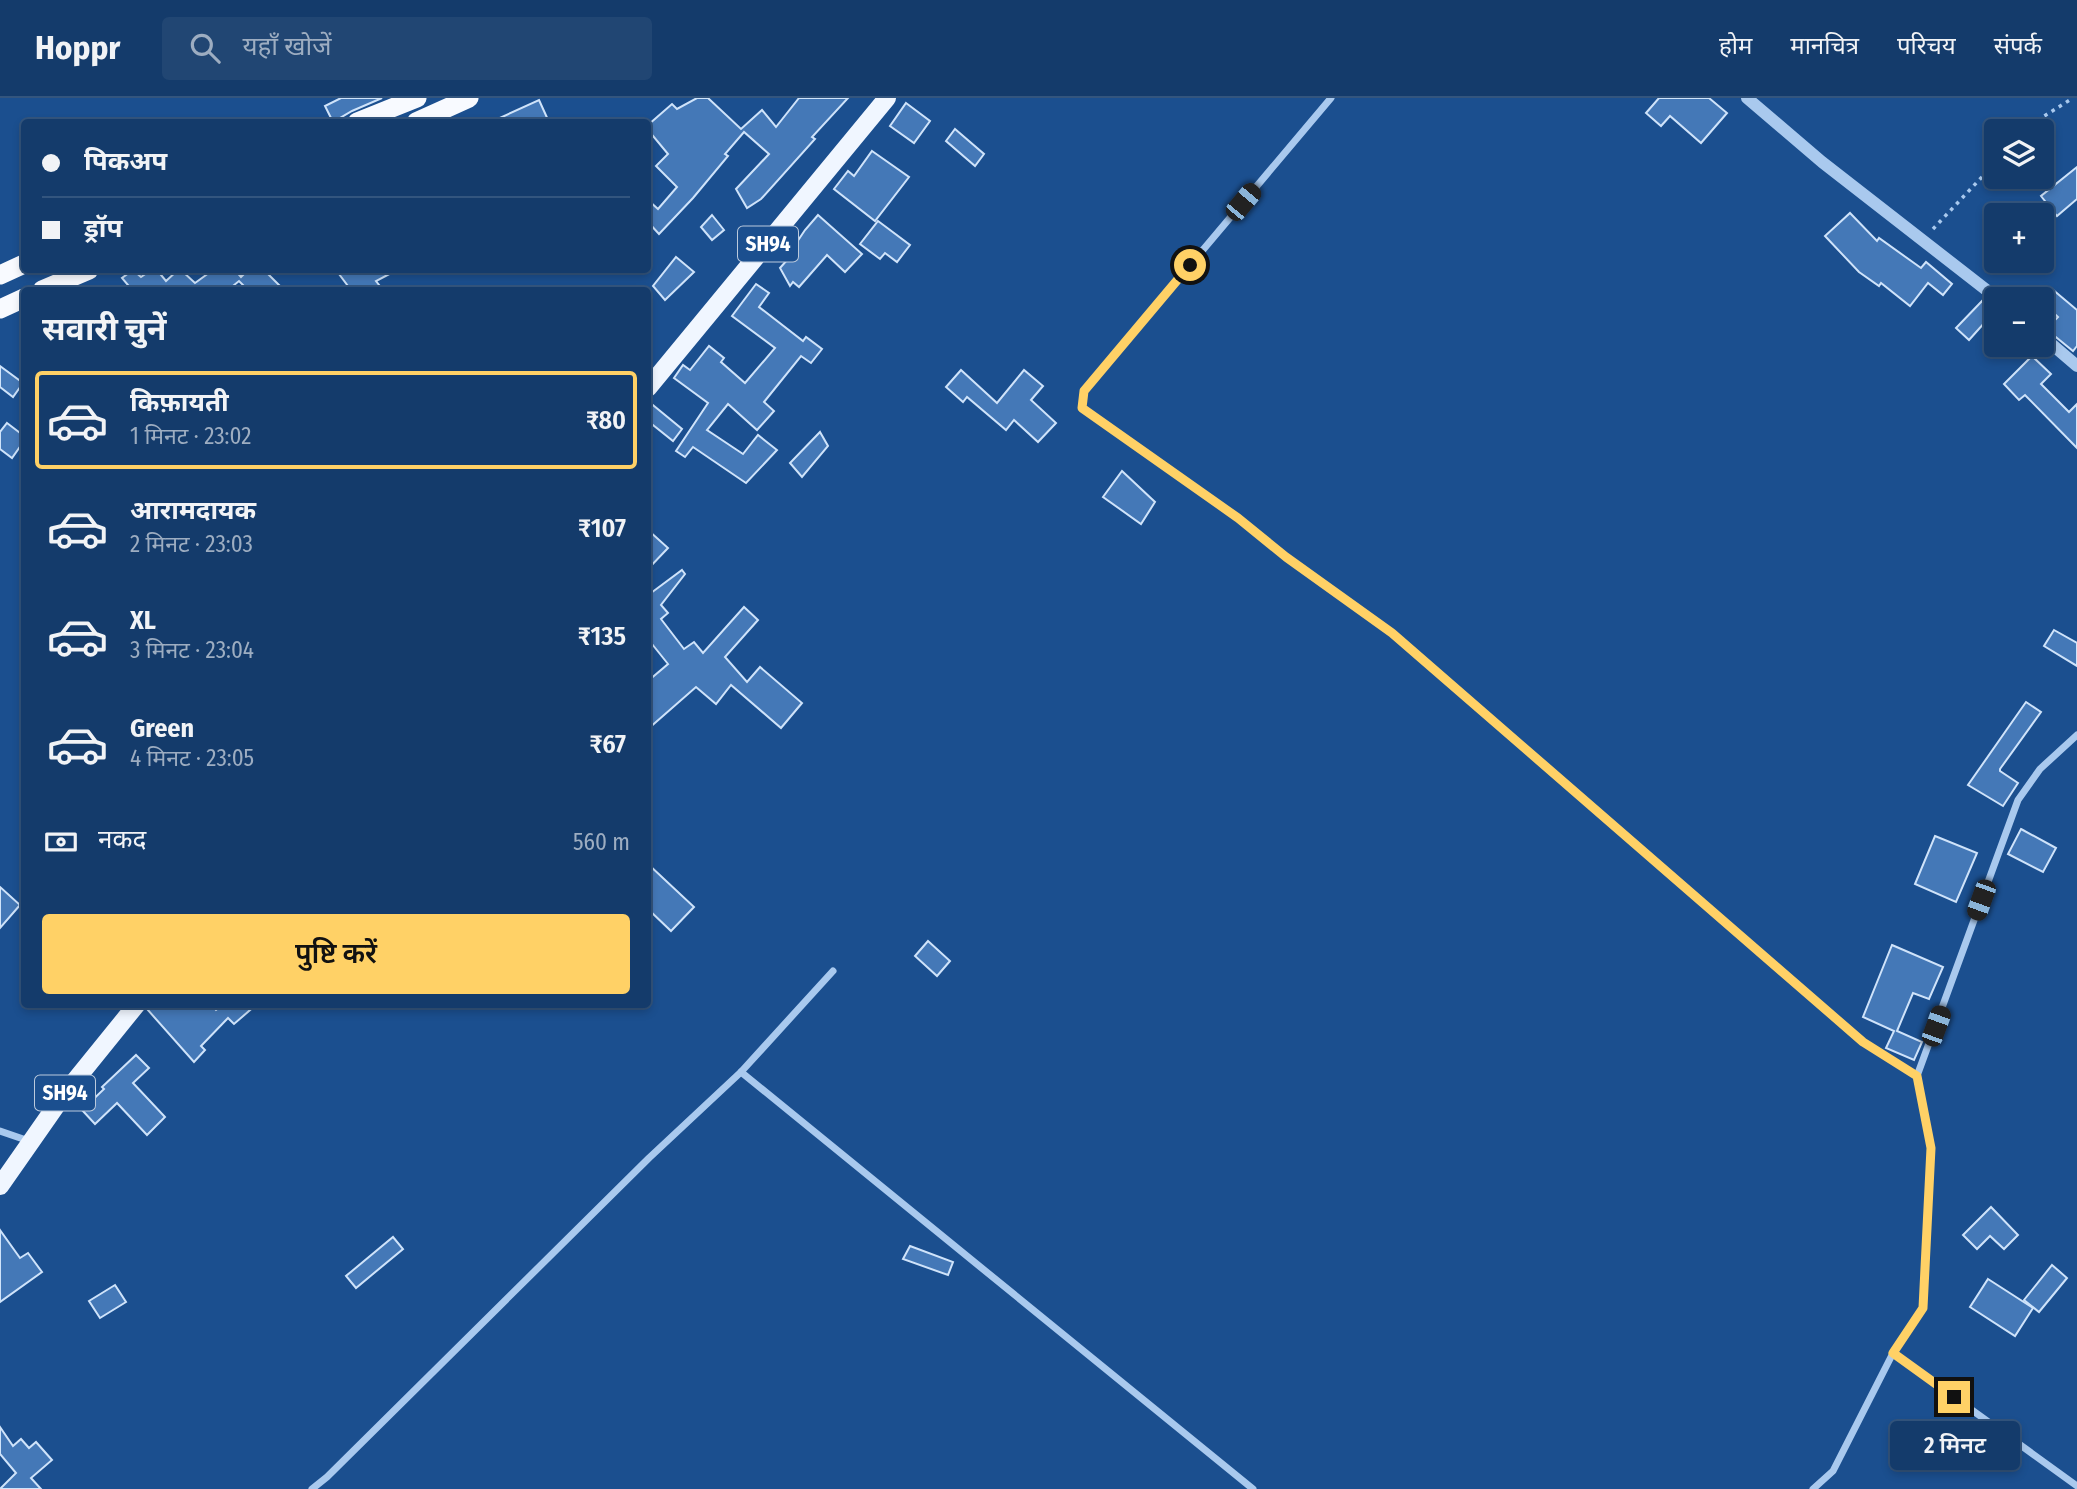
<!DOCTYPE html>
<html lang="hi">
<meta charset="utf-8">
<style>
body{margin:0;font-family:"Fira Sans Condensed","Noto Sans Devanagari",sans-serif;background:#214673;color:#f1f3f6;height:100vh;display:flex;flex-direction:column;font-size:26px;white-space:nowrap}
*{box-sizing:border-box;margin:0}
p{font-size:23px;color:#9dadc1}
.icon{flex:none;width:38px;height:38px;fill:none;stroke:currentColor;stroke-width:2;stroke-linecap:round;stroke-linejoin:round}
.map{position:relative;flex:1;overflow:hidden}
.sheet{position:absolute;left:21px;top:189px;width:630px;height:721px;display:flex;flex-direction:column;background:#143b6b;border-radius:7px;box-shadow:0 4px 10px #0003,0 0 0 2px #33557e}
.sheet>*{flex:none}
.banner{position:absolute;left:21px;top:21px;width:630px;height:154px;border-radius:7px;box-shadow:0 4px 10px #0003,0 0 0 2px #33557e;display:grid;align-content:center;height:154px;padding:0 21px;background:#143b6b}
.buttons{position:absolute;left:1984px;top:21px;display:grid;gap:14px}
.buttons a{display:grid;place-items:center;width:70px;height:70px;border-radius:7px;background:#143b6b;box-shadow:0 4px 10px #0003,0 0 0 2px #33557e;font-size:35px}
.end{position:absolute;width:32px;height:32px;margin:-16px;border:9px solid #ffd166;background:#111;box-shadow:0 0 0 4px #111}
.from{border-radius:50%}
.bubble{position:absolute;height:49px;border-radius:7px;background:#143b6b;box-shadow:0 4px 10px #0003,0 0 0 2px #33557e;font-size:23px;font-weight:600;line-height:49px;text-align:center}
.car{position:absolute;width:21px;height:42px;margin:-21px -10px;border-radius:9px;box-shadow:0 0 5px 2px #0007;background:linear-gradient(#222 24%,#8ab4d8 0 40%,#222 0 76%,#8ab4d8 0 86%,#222 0)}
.banner b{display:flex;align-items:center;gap:24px;height:66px;font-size:26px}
.banner b+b{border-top:2px solid #33557e}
.banner i{width:18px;height:18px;background:#f1f3f6}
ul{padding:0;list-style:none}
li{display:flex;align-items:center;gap:21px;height:98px;margin:0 14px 10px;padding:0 7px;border:4px solid transparent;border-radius:7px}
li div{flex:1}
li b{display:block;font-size:26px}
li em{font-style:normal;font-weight:600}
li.selected{border-color:#ffd166}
li>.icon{width:63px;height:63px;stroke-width:1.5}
h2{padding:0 21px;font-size:32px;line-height:84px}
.pay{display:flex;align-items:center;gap:18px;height:77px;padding:0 21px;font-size:26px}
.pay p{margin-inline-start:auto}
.cta{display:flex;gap:14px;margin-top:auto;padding:14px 21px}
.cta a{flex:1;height:80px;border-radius:7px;background:#ffd166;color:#111;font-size:28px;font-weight:600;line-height:80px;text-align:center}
header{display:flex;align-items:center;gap:42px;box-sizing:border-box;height:98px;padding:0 35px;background:#143b6b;border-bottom:2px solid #33557e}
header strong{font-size:33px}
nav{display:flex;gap:38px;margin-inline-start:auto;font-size:24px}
.search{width:490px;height:63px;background:#214673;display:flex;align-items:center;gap:18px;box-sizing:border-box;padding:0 24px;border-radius:7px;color:#9dadc1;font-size:26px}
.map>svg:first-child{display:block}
.building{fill:#4478b7;stroke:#cfe3fa;stroke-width:2}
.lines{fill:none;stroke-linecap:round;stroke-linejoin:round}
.path{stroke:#a9c9ee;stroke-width:3.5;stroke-dasharray:3.5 5;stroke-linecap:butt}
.minor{stroke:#a9c9ee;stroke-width:7}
.tertiary{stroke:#a9c9ee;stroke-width:12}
.primary{stroke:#f0f6ff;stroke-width:18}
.trunk{stroke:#f8faff;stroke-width:19}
.route{stroke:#ffd166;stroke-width:9}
.labels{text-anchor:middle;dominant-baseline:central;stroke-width:7;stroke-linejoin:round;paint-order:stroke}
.shield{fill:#1b4f8f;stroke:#bbcadd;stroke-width:2}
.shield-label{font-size:21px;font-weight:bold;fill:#fff}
</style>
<header>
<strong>Hoppr</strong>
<div class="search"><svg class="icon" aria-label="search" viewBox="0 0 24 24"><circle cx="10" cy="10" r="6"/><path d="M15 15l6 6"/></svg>यहाँ खोजें</div>
<nav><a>होम</a><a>मानचित्र</a><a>परिचय</a><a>संपर्क</a></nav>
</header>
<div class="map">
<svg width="2077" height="1391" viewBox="0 0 2077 1391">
<rect width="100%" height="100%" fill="#1b4f8f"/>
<g class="building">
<polygon points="341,0 382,0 352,13 333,24 325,8"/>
<polygon points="697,0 708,0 741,31 762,12 776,29 799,0 848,0 812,39 815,41 761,101 747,110 736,91 769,56 744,34 725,56 728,58 693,100 659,136 648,124 648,102 658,111 677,89 656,68 668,56 648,32 648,27 672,6 677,11"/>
<polygon points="1659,0 1709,0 1727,15 1701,45 1670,18 1661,28 1646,15"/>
<polygon points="539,2 549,24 491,24"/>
<polygon points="906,5 930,23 914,45 890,28"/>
<polygon points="955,31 984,56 975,68 946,43"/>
<polygon points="872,53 909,79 875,123 834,91 848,73 854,78"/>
<polygon points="2077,69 2077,101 2057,118 2041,98"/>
<polygon points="1850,115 1877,143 1879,140 1921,170 1926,164 1952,186 1943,197 1928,185 1910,208 1881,185 1879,188 1859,174 1825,138"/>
<polygon points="712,117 724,132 712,142 701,129"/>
<polygon points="818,117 862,156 845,174 827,157 799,189 793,184 790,188 780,170 796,152 793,150 805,132"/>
<polygon points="878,123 910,147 897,164 885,155 880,161 860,146"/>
<polygon points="676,159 694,174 665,202 653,188"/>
<polygon points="133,172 141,179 151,172 157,172 166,183 178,172 181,172 195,185 213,172 235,172 241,179 248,172 264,172 284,192 248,192 239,183 228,192 121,192 128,187 122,180"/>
<polygon points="336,172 397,172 376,183 383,192 351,192"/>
<polygon points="756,186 769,195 759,209 803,243 806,239 822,251 811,265 801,258 764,304 774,313 757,332 728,306 707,332 743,356 758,337 777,352 746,385 693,349 685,359 676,353 708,305 674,280 683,267 690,272 709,248 724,260 721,264 745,285 775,250 732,218"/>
<polygon points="2052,191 2077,212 2077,248 2073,253 2046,231 2058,219 2042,204"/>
<polygon points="1983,202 1995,213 1969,242 1956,230"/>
<polygon points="2032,258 2051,276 2041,286 2069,314 2077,306 2077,350 2025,297 2019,302 2004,286"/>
<polygon points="0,268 23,285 13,299 0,289"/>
<polygon points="961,272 997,305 1024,272 1043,288 1031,302 1056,325 1038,344 1014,322 1006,332 967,299 963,304 946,289"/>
<polygon points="648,303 682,331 673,343 648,323"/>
<polygon points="7,325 24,338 24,343 12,360 0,351 0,334"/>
<polygon points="820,334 828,348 802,379 790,365"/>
<polygon points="1122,373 1155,404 1141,426 1103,399"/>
<polygon points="648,432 668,450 648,471"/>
<polygon points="682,472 685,476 661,507 668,515 661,521 684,551 694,544 703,555 744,509 758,522 725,559 747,584 760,569 802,605 781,630 731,587 716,606 696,589 648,631 648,583 668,566 648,541 648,492 651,495"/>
<polygon points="2054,532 2077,545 2077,568 2044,548"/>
<polygon points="2026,604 2041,614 2000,671 2000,673 2018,685 2003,708 1968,687"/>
<polygon points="2021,731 2056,750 2043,774 2008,756"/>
<polygon points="1935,738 1977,755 1956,804 1915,786"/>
<polygon points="648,766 694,809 671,833 648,811"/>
<polygon points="0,789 20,807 0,830"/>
<polygon points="928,843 950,863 937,878 915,858"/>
<polygon points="1892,847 1943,869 1929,901 1913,895 1897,933 1922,944 1914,962 1886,950 1894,933 1863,919"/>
<polygon points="148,906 210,906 216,912 220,909 217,906 257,906 234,926 228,920 201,948 205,952 194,964 147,911"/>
<polygon points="136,957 149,970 133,985 165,1019 147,1037 117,1005 95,1026 82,1012 104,991 102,989"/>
<polygon points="1991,1109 2018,1137 2004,1151 1990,1138 1977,1151 1963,1137"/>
<polygon points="0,1132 20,1160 28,1155 42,1174 0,1204"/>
<polygon points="393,1139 403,1151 356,1190 346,1178"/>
<polygon points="910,1148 953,1164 948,1177 903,1161"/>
<polygon points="2052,1167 2067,1180 2039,1214 2024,1202"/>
<polygon points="1988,1181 2033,1210 2015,1238 1970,1209"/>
<polygon points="115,1187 126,1204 100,1220 89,1203"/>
<polygon points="0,1329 13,1348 21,1341 29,1350 36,1344 52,1362 31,1380 41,1391 0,1391 16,1375 0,1356"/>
</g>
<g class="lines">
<g class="path">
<polyline points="2024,33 2030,27 2073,0"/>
<polyline points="1933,131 1997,63"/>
</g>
<g class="minor">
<polyline points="1331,0 1084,293 1082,310 1238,420 1286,459 1392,535 1863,944 1917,978"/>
<polyline points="2077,637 2040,671 2018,702 1917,978 1931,1050 1923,1210 1893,1255 2077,1388"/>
<polyline points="741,974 1253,1391"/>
<polyline points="0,1033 29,1043"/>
<polyline points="312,1391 327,1379 649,1060 741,974 833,873"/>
<polyline points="1813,1391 1833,1373 1893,1255"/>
</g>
<g class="tertiary">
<polyline points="1747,0 1822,64 1998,201"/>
<polyline points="2042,238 2077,268"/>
</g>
<g class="primary">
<polyline points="648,290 887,0"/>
<polyline points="0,1088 65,995 137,906"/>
</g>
<g class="trunk">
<polyline points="357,24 417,0"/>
<polyline points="416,24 469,0"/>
<polyline points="0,177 24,166"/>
<polyline points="42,192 89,172"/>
<polyline points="0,211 24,200"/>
</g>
</g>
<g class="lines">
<polyline class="route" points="1190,167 1084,293 1082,310 1238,420 1286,459 1392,535 1863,944 1917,978 1931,1050 1923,1210 1893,1255 1954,1299"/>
</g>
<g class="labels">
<g class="shield">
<rect x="738" y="128.5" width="60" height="35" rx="5"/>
<rect x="35" y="977.5" width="60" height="35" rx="5"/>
</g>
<g class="shield-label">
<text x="768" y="146">SH94</text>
<text x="65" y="995">SH94</text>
</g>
</g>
</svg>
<div class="buttons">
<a><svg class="icon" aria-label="layers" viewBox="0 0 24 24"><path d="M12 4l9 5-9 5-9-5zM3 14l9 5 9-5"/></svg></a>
<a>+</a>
<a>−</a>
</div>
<i class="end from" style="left:1190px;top:167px"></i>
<i class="end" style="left:1954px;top:1299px"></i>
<div class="bubble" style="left:1890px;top:1323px;width:130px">2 मिनट</div>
<i class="car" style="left:1243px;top:104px;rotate:40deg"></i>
<i class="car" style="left:1981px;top:802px;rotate:200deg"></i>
<i class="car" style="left:1936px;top:928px;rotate:20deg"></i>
<div class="banner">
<b><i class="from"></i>पिकअप</b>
<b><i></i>ड्रॉप</b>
</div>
<section class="sheet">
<h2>सवारी चुनें</h2>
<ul>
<li class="selected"><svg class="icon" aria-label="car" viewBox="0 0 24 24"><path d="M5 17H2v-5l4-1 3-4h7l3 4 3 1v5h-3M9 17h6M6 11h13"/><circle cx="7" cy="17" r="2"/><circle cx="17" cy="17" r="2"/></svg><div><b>किफ़ायती</b><p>1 मिनट · 23:02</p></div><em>₹80</em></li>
<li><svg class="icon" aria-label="car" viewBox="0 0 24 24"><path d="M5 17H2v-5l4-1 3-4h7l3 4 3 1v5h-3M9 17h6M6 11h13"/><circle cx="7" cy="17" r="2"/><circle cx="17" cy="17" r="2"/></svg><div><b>आरामदायक</b><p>2 मिनट · 23:03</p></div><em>₹107</em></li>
<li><svg class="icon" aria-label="car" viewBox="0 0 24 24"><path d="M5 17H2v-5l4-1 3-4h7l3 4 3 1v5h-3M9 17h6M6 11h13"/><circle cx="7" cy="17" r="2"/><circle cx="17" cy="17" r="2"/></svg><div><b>XL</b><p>3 मिनट · 23:04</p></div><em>₹135</em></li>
<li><svg class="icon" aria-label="car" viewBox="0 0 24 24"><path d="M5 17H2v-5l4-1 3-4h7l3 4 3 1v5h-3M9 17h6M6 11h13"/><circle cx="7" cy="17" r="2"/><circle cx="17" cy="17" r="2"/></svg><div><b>Green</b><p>4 मिनट · 23:05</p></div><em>₹67</em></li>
</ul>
<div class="pay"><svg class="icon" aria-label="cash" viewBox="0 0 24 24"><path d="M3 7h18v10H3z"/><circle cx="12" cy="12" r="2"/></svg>नकद<p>560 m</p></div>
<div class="cta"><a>पुष्टि करें</a></div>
</section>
</div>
